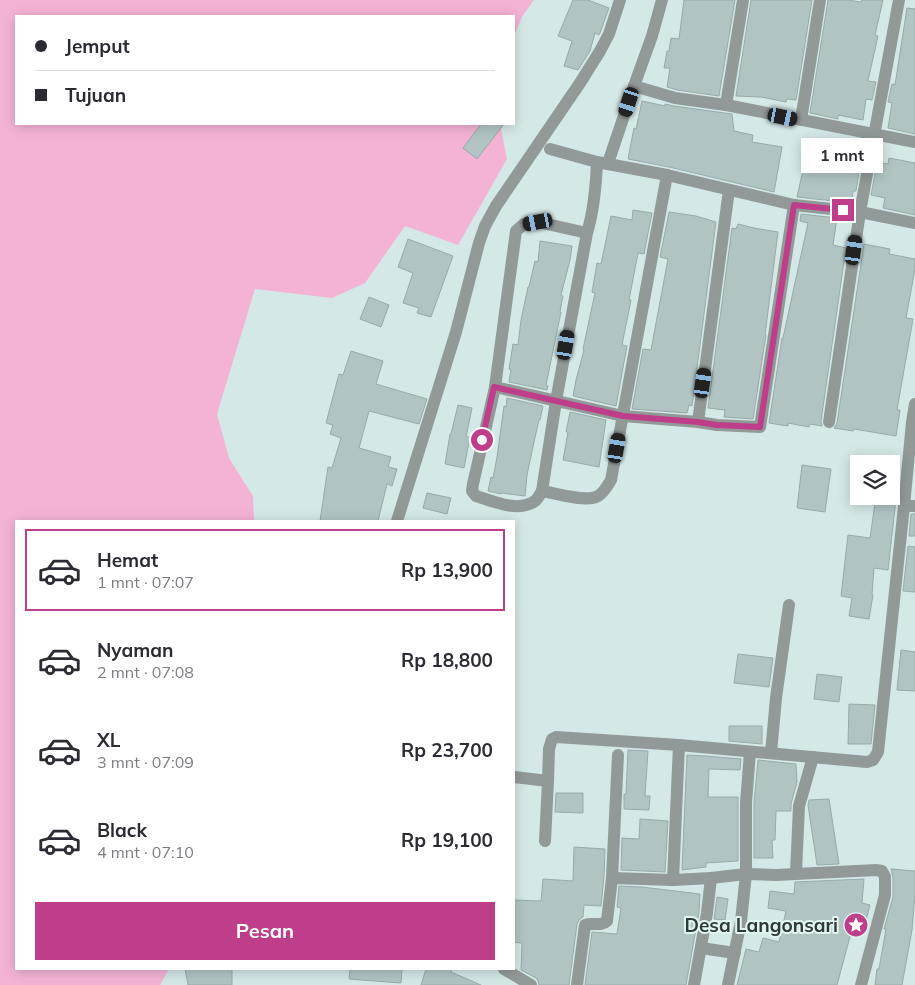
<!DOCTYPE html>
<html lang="id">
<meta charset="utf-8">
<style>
body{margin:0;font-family:Mulish,sans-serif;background:#f7f7f7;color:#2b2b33;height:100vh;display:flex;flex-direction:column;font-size:19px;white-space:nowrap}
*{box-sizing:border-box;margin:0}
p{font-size:16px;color:#7c7c81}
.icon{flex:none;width:28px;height:28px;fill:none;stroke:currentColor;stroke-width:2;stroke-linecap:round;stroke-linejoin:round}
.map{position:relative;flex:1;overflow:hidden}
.panel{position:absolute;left:15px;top:520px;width:500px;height:450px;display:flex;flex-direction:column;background:#fff;border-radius:0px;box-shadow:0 2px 12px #0003}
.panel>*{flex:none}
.guide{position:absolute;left:15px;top:15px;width:500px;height:110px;border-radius:0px;box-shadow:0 2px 12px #0003;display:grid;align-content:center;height:110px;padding:0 20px;background:#fff}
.buttons{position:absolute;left:850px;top:455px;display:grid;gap:10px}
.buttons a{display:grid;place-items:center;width:50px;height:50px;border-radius:0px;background:#fff;box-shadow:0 2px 12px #0003;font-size:25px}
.end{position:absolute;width:22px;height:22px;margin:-11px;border:6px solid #be3e8a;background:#fff;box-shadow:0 0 0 2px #fff}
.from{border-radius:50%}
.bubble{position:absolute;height:35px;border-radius:0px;background:#fff;box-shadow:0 2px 12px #0003;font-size:16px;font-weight:700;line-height:35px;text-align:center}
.car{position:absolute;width:15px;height:30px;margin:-15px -8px;border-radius:6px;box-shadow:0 0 4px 1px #0007;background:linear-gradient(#222 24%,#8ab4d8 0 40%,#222 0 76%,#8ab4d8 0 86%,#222 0)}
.guide b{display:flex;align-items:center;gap:18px;height:48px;font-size:19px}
.guide b+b{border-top:1px solid #e1e1e2}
.guide i{width:12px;height:12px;background:#2b2b33}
ul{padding:9px 0 0;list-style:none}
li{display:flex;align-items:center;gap:15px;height:82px;margin:0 10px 8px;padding:0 10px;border:2px solid transparent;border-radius:0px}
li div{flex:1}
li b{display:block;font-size:19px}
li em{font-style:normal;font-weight:700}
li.selected{border-color:#be3e8a}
li>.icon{width:45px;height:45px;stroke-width:1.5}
.action{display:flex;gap:10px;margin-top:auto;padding:10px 20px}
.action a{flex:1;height:58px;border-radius:0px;background:#be3e8a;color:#fff;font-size:20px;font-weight:700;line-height:58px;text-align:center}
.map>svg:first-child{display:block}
.green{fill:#f5b3d4}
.building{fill:#b1c4c3;stroke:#97aaa9}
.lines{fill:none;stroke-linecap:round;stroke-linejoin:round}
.minor{stroke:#929a99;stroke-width:12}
.route{stroke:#be3e8a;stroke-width:6}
.labels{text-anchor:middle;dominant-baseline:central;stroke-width:4;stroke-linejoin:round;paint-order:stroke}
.poi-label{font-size:19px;font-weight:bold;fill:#313938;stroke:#e1f6f4;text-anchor:end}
</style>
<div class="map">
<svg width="915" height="985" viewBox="0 0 915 985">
<rect width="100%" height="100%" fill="#d4e8e7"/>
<polygon class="green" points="0,0 534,0 522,17 514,36 514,16 16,16 16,124 500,124 507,159 458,245 405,226 365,283 332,298 255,289 217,414 229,458 253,496 254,521 16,521 16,969 169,969 160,985 0,985"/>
<g class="building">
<polygon points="573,0 588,0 609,8 600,33 599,35 595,33 590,51 578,70 564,66 572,41 558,36"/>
<polygon points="684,0 735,0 719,96 677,90 667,87 670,68 664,68 667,51 669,51 671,38 679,39"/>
<polygon points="751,0 812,0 796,100 787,99 786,102 761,97 736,96"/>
<polygon points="828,0 848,0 861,2 862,0 883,0 875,35 878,36 868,81 876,82 872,100 866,99 863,120 838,115 838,119 810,113"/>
<polygon points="907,8 915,9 915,134 888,128 892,103 888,102 892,84 895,85"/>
<polygon points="642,101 665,106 665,104 674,106 732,114 734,131 753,135 752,142 782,147 774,192 669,167 628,159 634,128 636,129"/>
<polygon points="481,124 504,124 477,159 463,148"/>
<polygon points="807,152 860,165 856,191 853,191 852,203 797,197"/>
<polygon points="889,158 915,163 915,215 883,208 885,198 871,195 876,169 881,170 882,163 888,164"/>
<polygon points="633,210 652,213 644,254 638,253 629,300 631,300 622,345 627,346 616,406 573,396 576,380 584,350 583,349 595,293 592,292 597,263 601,264 611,216 632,220"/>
<polygon points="669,212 696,216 716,222 692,406 689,405 687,413 632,409 643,349 651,350 668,259 660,257"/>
<polygon points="801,214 837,218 833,245 846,248 821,421 822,426 810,424 809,427 788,423 788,426 769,423 782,338 783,338 808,223 800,221"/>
<polygon points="738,224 754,228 778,232 765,335 766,335 753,419 724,417 725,410 708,408 732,228 736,229"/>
<polygon points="408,239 453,256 431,317 417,313 419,308 403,303 413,273 398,267"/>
<polygon points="540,241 572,246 570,260 561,295 563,296 560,312 561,312 546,385 548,386 547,390 509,382 511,370 509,369 513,344 518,345 521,320 528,287 529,287 535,261 538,262"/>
<polygon points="864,244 890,249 889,254 915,259 915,269 906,318 913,319 897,410 900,410 896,436 854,429 853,431 834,428 837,423"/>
<polygon points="369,297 389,305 381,327 360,319"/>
<polygon points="351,351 383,361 376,384 427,399 419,424 369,411 359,448 391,457 388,467 397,469 392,486 387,484 378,521 320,521 328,467 332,468 341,438 330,434 333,425 326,423 339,374 343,375"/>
<polygon points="507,398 543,406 540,420 539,420 534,442 527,475 525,496 501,493 501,494 488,491 491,477 493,478 497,457 504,406 506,407"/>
<polygon points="458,405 472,408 466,437 470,437 464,468 445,464 450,434 451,434"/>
<polygon points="570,412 606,420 599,467 563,460 568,432 566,432"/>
<polygon points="802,465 831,469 825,512 797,508"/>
<polygon points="891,481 898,482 888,570 874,568 872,595 873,595 869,619 849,616 852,598 841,596 848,535 870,538 876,496 891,496"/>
<polygon points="427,493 451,498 447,514 423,508"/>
<polygon points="911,514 915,514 915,536 909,536"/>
<polygon points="908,546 915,547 915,592 903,591"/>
<polygon points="901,650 915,652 915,691 897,690"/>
<polygon points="738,654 773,658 769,687 734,683"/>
<polygon points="817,674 842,677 839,702 814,699"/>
<polygon points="849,704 875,705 871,744 848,744"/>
<polygon points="729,726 762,726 762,744 729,741"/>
<polygon points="628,750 648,751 645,796 650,796 649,810 624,809 624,794 626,794"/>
<polygon points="687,755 705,756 741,759 740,770 709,769 708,797 738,797 738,861 706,863 706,867 682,870"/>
<polygon points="758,760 796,764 797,782 791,804 791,811 776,811 775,840 772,840 773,858 754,858 754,803"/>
<polygon points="556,793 583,793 583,813 555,812"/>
<polygon points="829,799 839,864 817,865 808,805 809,800"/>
<polygon points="640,819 668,821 665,872 621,870 622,838 639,839"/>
<polygon points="574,847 605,849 604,877 601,906 584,905 583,917 579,920 577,924 569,985 539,985 538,981 536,978 521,970 522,943 514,942 514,900 541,901 543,879 573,881"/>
<polygon points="891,869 915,871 915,894 912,930 902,985 875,985 877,969 879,969 886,929 884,929 893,897 893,877"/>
<polygon points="864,879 862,903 870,905 865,924 854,922 837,985 737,985 746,949 759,952 763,938 779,942 786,911 768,908 770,891 794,894 795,882"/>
<polygon points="619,886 642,887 700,894 699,912 686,985 585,985 592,932 617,934 621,908 617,907"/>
<polygon points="717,897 728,899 725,920 714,919"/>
<polygon points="185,969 232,969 232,985 188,985"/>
<polygon points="350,969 402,969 401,983 349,979"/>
<polygon points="426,969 452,969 451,972 481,985 421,985"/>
</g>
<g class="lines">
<g class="minor">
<polyline points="662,0 652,36 634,86 675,98 726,105 915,142"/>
<polyline points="726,105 743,0"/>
<polyline points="801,120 820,0"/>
<polyline points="550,149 597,162"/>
<polyline points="608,163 634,86"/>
<path d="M587,233l-49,-11 -14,2 -8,7 -21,156 -22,97 -1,7 4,5c17,5 42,17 59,5 3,-2 5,-7 7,-10l14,-90 31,-168c7,-23 9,-47 10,-71l70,13 127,30 66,7 55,11"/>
<polyline points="495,387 623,416 698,422 717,425 760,427 794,205"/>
<polyline points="698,422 729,190"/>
<polyline points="829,422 860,212 899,0"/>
<path d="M542,491c13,2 44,12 56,5 6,-3 10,-11 13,-16l56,-305"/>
<polyline points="904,506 912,422 915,404"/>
<polyline points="397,521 456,332 479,243 485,226 496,206 580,83 600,51 609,34 620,0"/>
<polyline points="771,753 776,698 789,605"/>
<polyline points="514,777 548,781 549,749 552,739 556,737 679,745 867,762 873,760 878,752 904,506 915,506"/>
<polyline points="545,841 548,781"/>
<polyline points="796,873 799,806 813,757"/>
<polyline points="612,878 673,880 711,878"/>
<polyline points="673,880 679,745"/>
<polyline points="701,948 735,953"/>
<polyline points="504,969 531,985"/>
<path d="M577,985l8,-60c7,-3 16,2 22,-4l5,-43 6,-123"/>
<polyline points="694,985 707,913 711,878 746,874 776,875 876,870 882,871 885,877 885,895 861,985"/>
<polyline points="728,985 741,921 746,874 746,803 750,752"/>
</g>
</g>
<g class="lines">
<polyline class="route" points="482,440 494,387 623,416 698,422 717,425 760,427 794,205 843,210"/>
</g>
<defs>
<symbol id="sight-disc" viewBox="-11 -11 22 22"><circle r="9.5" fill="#be3e8a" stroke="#e1f6f4"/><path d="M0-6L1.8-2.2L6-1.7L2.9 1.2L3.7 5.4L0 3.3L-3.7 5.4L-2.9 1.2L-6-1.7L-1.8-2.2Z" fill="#fff"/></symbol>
</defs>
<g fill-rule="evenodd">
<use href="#sight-disc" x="842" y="911" width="28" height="28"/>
</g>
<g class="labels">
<g class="poi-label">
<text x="838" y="925">Desa Langonsari</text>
</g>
</g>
</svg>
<div class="buttons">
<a><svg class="icon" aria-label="layers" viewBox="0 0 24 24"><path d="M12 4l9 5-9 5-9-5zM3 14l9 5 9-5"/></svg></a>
</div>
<i class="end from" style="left:482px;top:440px"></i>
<i class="end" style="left:843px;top:210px"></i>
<div class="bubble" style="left:801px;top:138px;width:82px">1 mnt</div>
<i class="car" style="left:629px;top:102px;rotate:198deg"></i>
<i class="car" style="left:783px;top:117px;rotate:102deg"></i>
<i class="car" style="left:538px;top:222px;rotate:259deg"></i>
<i class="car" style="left:854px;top:250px;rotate:8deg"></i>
<i class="car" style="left:566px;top:345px;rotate:10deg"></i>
<i class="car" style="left:703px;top:383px;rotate:8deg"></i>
<i class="car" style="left:617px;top:448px;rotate:10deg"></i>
<div class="guide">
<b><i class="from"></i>Jemput</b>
<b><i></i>Tujuan</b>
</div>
<section class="panel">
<ul>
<li class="selected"><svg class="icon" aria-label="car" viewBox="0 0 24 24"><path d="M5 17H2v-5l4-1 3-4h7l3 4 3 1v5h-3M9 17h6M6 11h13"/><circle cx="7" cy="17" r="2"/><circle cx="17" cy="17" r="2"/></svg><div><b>Hemat</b><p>1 mnt · 07:07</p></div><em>Rp 13,900</em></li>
<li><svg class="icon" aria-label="car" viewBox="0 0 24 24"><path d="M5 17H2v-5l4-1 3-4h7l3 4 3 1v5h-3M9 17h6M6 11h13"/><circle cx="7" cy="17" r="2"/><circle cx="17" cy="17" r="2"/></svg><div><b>Nyaman</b><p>2 mnt · 07:08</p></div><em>Rp 18,800</em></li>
<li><svg class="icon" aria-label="car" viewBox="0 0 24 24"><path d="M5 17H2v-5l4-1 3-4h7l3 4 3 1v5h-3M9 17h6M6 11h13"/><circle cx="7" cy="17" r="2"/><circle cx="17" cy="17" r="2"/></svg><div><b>XL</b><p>3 mnt · 07:09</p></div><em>Rp 23,700</em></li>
<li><svg class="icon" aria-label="car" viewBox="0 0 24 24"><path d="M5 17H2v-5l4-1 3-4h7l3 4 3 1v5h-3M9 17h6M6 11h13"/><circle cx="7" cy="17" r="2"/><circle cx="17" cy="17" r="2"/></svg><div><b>Black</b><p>4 mnt · 07:10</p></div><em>Rp 19,100</em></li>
</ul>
<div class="action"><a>Pesan</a></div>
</section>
</div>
